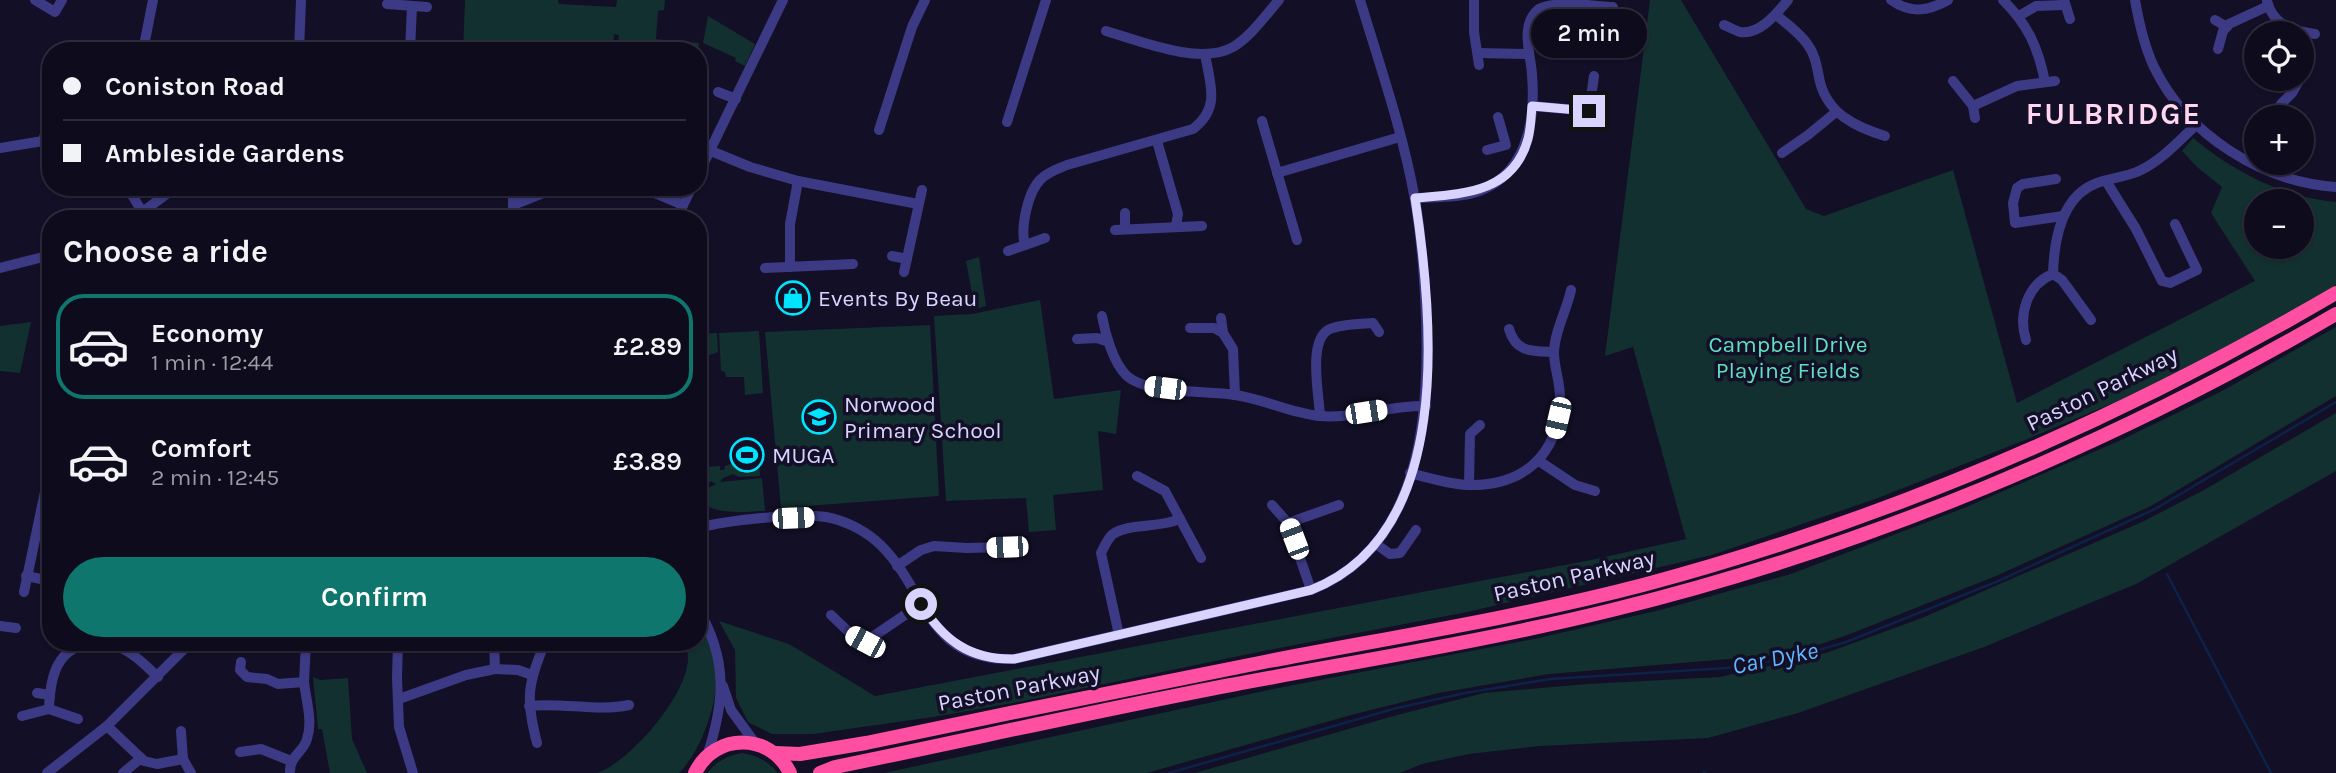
<!DOCTYPE html>
<meta charset="utf-8">
<style>
body{margin:0;font-family:Karla,sans-serif;background:#1c1929;color:#f1f3f6;height:100vh;display:flex;flex-direction:column;font-size:26px;white-space:nowrap}
*{box-sizing:border-box;margin:0}
p{font-size:23px;color:#9b9ba3}
.icon{flex:none;width:38px;height:38px;fill:none;stroke:currentColor;stroke-width:2;stroke-linecap:round;stroke-linejoin:round}
.map{position:relative;flex:1;overflow:hidden}
.panel{position:absolute;left:42px;top:210px;width:665px;height:441px;display:flex;flex-direction:column;background:#0e0b1c;border-radius:28px;box-shadow:0 2px 5px #0004,0 0 0 2px #2e2b3b}
.panel>*{flex:none}
.hud{position:absolute;left:42px;top:42px;width:665px;height:154px;border-radius:28px;box-shadow:0 2px 5px #0004,0 0 0 2px #2e2b3b;display:grid;align-content:center;height:154px;padding:0 21px;background:#0e0b1c}
.fabs{position:absolute;left:2244px;top:21px;display:grid;gap:14px}
.fabs a{display:grid;place-items:center;width:70px;height:70px;border-radius:50%;background:#0e0b1c;box-shadow:0 2px 5px #0004,0 0 0 2px #2e2b3b;font-size:35px}
.end{position:absolute;width:32px;height:32px;margin:-16px;border:9px solid #d9d4ff;background:#111;box-shadow:0 0 0 4px #111}
.from{border-radius:50%}
.bubble{position:absolute;height:49px;border-radius:24px;background:#0e0b1c;box-shadow:0 2px 5px #0004,0 0 0 2px #2e2b3b;font-size:23px;font-weight:600;line-height:49px;text-align:center}
.car{position:absolute;width:21px;height:42px;margin:-21px -10px;border-radius:9px;box-shadow:0 0 5px 2px #0007;background:linear-gradient(#fff 24%,#345 0 40%,#fff 0 76%,#345 0 86%,#fff 0)}
.hud b{display:flex;align-items:center;gap:24px;height:66px;font-size:26px}
.hud b+b{border-top:2px solid #2e2b3b}
.hud i{width:18px;height:18px;background:#f1f3f6}
ul{padding:0;list-style:none}
li{display:flex;align-items:center;gap:21px;height:105px;margin:0 14px 10px;padding:0 7px;border:4px solid transparent;border-radius:28px}
li div{flex:1}
li b{display:block;font-size:26px}
li em{font-style:normal;font-weight:600}
li.selected{border-color:#0f766e}
li>.icon{width:63px;height:63px;stroke-width:1.5}
h2{padding:0 21px;font-size:32px;line-height:84px}
.cta{display:flex;gap:14px;margin-top:auto;padding:14px 21px}
.cta a{flex:1;height:80px;border-radius:42px;background:#0f766e;color:#fff;font-size:28px;font-weight:600;line-height:80px;text-align:center}
.map>svg:first-child{display:block}
.green{fill:#12302f;fill-rule:evenodd}
.lines{fill:none;stroke-linecap:round;stroke-linejoin:round}
.stream{stroke:#0c2248;stroke-width:2.5}
.minor{stroke:#3d3a85;stroke-width:10}
.highway{stroke:#ff4fa3;stroke-width:14}
.route{stroke:#d9d4ff;stroke-width:9}
.labels{text-anchor:middle;dominant-baseline:central;stroke-width:7;stroke-linejoin:round;paint-order:stroke}
.poi-label{font-size:23px;fill:#d9d4ff;stroke:#130f26;text-anchor:start}
.park-label{font-size:23px;fill:#5fe0c0;stroke:#130f26}
.street-label{font-size:23px;fill:#d9d4ff;stroke:#130f26}
.water-label{font-size:24px;font-style:italic;fill:#62b6ff;stroke:#130f26}
.district-label{font-size:30px;font-weight:bold;letter-spacing:2px;fill:#ffd6f0;stroke:#130f26}
</style>
<div class="map">
<svg width="2336" height="773" viewBox="0 0 2336 773">
<rect width="100%" height="100%" fill="#130f26"/>
<g class="green">
<polygon points="465,0 558,0 559,4 616,7 617,0 665,0 664,10 658,11 656,39 699,43 698,51 617,51 619,35 614,34 613,51 463,51"/>
<path d="M1650,0h31l125,209 18,7 129,-46 64,233 238,-122 -44,-68 11,-26 -25,-20 -15,-16 11,-13c40,33 90,60 143,64v83l-56,33 -133,71 -122,51 -147,58 -166,57 -245,57 -204,39 -240,50 -90,16 -120,17h-41l-24,-12 -12,-24 -1,-48 -16,-29 70,23 86,52 716,-136 95,-21 -53,-192 -28,9zM2256,201h45v46h-45z"/>
<polygon points="1587,14 1594,19 1595,27 1592,59 1578,57"/>
<polygon points="708,16 755,44 745,66 735,61 736,58 703,43"/>
<polygon points="979,257 986,306 975,309 966,261"/>
<polygon points="1040,300 1054,399 1121,390 1116,434 1098,431 1103,490 1053,495 1056,530 1029,532 1026,498 946,501 934,316 972,314"/>
<polygon points="31,322 20,373 0,371 0,326"/>
<polygon points="930,325 939,496 781,508 765,332"/>
<polygon points="2336,327 2336,396 2151,506 1996,576 1845,636 1790,654 1549,674 1439,693 1351,715 1147,773 884,773 1283,687 1534,639 1660,610 1791,574 1964,508 2119,441 2220,392"/>
<polygon points="759,331 763,393 745,395 744,377 726,377 725,372 721,371 719,333"/>
<polygon points="717,333 718,352 698,359 698,334"/>
<polygon points="2336,413 2336,471 2136,584 1984,647 1798,713 1708,738 1540,746 1469,754 1422,764 1400,773 1195,773 1397,715 1484,693 1587,684 1720,677 1826,653 1922,618 2144,521 2204,490"/>
<path d="M758,444l2,32 -21,1 -6,-3 -10,4 -3,4 42,-4 3,33c-24,1 -45,4 -66,-9l2,-4h-3v-2l3,1 3,-7 12,-6 -5,-3 -6,6 -7,1v-27l6,6 16,-1v4h4l1,-4 13,-5 -1,-12 6,-1v-3z"/>
<path d="M698,617c8,19 18,40 18,62 1,28 -17,75 -37,94h-82c33,-11 91,-78 91,-115 0,-5 -2,-11 -3,-16h13z"/>
<polygon points="313,677 320,680 348,678 352,739 367,773 330,773 322,729 318,729"/>
<path d="M742,753c16,3 26,8 36,20h-71c10,-12 20,-17 35,-20z"/>
</g>
<g class="lines">
<g class="stream">
<polyline points="2167,574 2271,773"/>
<polyline points="1704,772 1705,773"/>
<polyline points="1169,773 1397,708 1465,693 1550,679 1727,668 1791,658 1846,642 1996,582 2155,509 2336,402"/>
</g>
<g class="minor">
<polyline points="35,0 55,12 62,0"/>
<polyline points="1474,0 1474,32 1479,65"/>
<path d="M1891,0c20,14 37,11 57,0"/>
<path d="M2003,0c25,25 35,47 42,82"/>
<polyline points="2064,0 2070,19"/>
<path d="M2135,0c4,23 9,46 19,67 33,68 108,115 182,120"/>
<path d="M2267,1c6,24 25,30 48,33"/>
<polyline points="387,4 427,7"/>
<path d="M1776,15c11,9 24,18 32,30 8,11 9,24 12,37 8,32 36,45 65,54"/>
<polyline points="2019,16 2036,6 2064,5"/>
<polyline points="2215,20 2227,27"/>
<path d="M1724,25c5,2 12,6 16,7 20,3 37,-19 48,-32"/>
<path d="M1106,31c34,10 94,35 127,16 18,-11 32,-31 46,-47"/>
<polyline points="2218,49 2223,31 2229,24 2268,6"/>
<polyline points="143,51 153,0"/>
<polyline points="299,51 301,0"/>
<polyline points="410,51 412,6"/>
<polyline points="1478,53 1529,54"/>
<polyline points="2301,71 2304,32"/>
<polyline points="1953,81 1973,106 1975,118"/>
<polyline points="718,92 736,99"/>
<polyline points="2281,104 2292,93 2300,79"/>
<polyline points="1532,106 1589,111 1594,76"/>
<polyline points="1973,106 2017,86 2055,81"/>
<polyline points="1262,121 1297,240"/>
<polyline points="1007,122 1046,0"/>
<polyline points="879,130 912,27 925,0"/>
<polyline points="1157,141 1178,214 1176,226"/>
<polyline points="0,148 43,141 50,115"/>
<polyline points="1487,150 1506,145 1498,117"/>
<polyline points="711,151 750,167 798,181 918,204"/>
<polyline points="1782,153 1808,135 1836,112"/>
<polyline points="1277,173 1400,137"/>
<polyline points="698,175 783,0"/>
<polyline points="2056,179 2023,184 2017,188 2013,203 2015,223 2063,216"/>
<polyline points="2106,181 2136,229 2162,281 2170,283 2197,270 2175,224"/>
<polyline points="127,187 143,213"/>
<polyline points="513,187 513,219"/>
<polyline points="640,187 683,205"/>
<path d="M1415,198c19,-1 41,0 58,-5 53,-15 63,-71 59,-118 -1,-21 -13,-50 7,-66 18,-9 54,-3 74,-2"/>
<polyline points="513,205 558,187"/>
<polyline points="1125,213 1125,229"/>
<polyline points="133,219 176,187"/>
<polyline points="676,219 692,187"/>
<polyline points="1115,230 1202,226"/>
<path d="M1025,245c-5,-17 3,-54 16,-66 7,-7 17,-10 26,-14l126,-36c28,-21 17,-45 12,-75"/>
<polyline points="1008,251 1045,238"/>
<polyline points="892,256 907,259"/>
<polyline points="790,267 790,224 798,181"/>
<polyline points="0,268 51,255"/>
<polyline points="765,268 853,264"/>
<polyline points="904,272 922,190"/>
<path d="M1102,316c3,17 11,46 24,59 20,20 81,15 109,20 29,4 55,18 84,21 35,3 71,-11 107,-10"/>
<polyline points="1221,318 1223,333 1233,349 1235,395"/>
<path d="M2091,320l-29,-40 -9,-6c1,-33 8,-78 44,-91 13,-5 29,-6 42,-12 23,-11 40,-30 58,-47"/>
<polyline points="1190,328 1214,328 1223,333"/>
<path d="M1509,329c7,24 23,22 45,23"/>
<polyline points="1077,339 1097,338 1106,341"/>
<path d="M2026,340c-8,-25 1,-56 27,-66"/>
<path d="M1320,416c-1,-21 -12,-74 8,-86 11,-6 33,-6 45,-7l6,9"/>
<polyline points="1539,461 1575,485 1595,491"/>
<path d="M1410,473c19,5 39,11 58,12 55,1 90,-29 92,-84 1,-17 -6,-33 -6,-48 0,-21 13,-43 17,-63"/>
<polyline points="1137,476 1165,491 1201,558"/>
<polyline points="1469,485 1470,434 1480,425"/>
<polyline points="1272,505 1288,523"/>
<path d="M698,528c30,-8 97,-15 128,-11 17,3 36,12 49,23 52,44 48,122 139,119l297,-69c116,-45 120,-189 114,-295 -2,-32 -4,-63 -10,-95 -12,-68 -35,-134 -55,-200"/>
<polyline points="1376,544 1390,554 1400,553 1416,530"/>
<polyline points="897,566 921,550 934,546 967,548 1007,547"/>
<polyline points="26,576 51,581"/>
<polyline points="1311,590 1288,523 1339,505"/>
<polyline points="24,592 51,463"/>
<path d="M698,609c30,50 27,93 9,147"/>
<polyline points="831,615 852,635 865,642 921,604"/>
<polyline points="0,626 16,628"/>
<path d="M1119,635l-18,-82c3,-6 7,-15 12,-19 17,-11 46,-6 67,-15"/>
<polyline points="398,642 397,678 399,727 413,773"/>
<polyline points="494,642 495,669 518,670 532,675"/>
<polyline points="241,662 240,670 247,677 267,679 278,684 304,682 306,642"/>
<polyline points="723,686 731,710 755,743"/>
<polyline points="37,693 50,695"/>
<polyline points="399,699 466,675 495,669"/>
<path d="M529,706c34,-4 67,6 100,-1"/>
<path d="M49,709c1,-30 7,-63 43,-65 9,0 18,0 27,3 15,6 28,20 39,30"/>
<polyline points="22,716 49,709 78,719"/>
<polyline points="107,726 144,761 157,764 183,759"/>
<polyline points="181,731 183,759 191,773"/>
<path d="M537,743c-12,-46 -9,-58 8,-101"/>
<polyline points="240,752 261,749 291,761"/>
<polyline points="47,773 107,726 191,642"/>
<polyline points="123,773 141,758"/>
<path d="M290,773c-1,-17 13,-20 17,-34 6,-18 -1,-39 -3,-57"/>
</g>
<g class="highway">
<path d="M775,753l25,1 66,-11c134,-28 269,-56 403,-82 125,-24 251,-44 374,-76 243,-65 476,-165 693,-292"/>
<path d="M695,773c20,-41 76,-40 95,0"/>
<path d="M820,773l15,-6c132,-27 264,-57 396,-82 127,-24 255,-44 381,-75 253,-62 499,-165 724,-296"/>
</g>
</g>
<g class="lines">
<path class="route" d="M921,604c22,36 49,56 93,55l297,-69c143,-56 123,-269 104,-392 46,-4 98,-4 113,-59 3,-11 3,-23 4,-33l57,5"/>
</g>
<defs>
<symbol id="shop-ring" viewBox="-11 -11 22 22"><circle r="9.5" fill="#130f26" stroke="#00e5ff" stroke-width="1.5"/><path d="M-5-2.5h2.3a2.7 3.5 0 0 1 5.4 0H5L5.5 6h-11ZM-1.5-2.5h3a1.5 2.3 0 0 0-3 0Z" fill="#00e5ff"/></symbol>
<symbol id="school-ring" viewBox="-11 -11 22 22"><circle r="9.5" fill="#130f26" stroke="#00e5ff" stroke-width="1.5"/><path d="M0-5L7-2L0 1L-7-2ZM-4 1L0 2.5L4 1V4Q0 6-4 4Z" fill="#00e5ff"/></symbol>
<symbol id="stadium-ring" viewBox="-11 -11 22 22"><circle r="9.5" fill="#130f26" stroke="#00e5ff" stroke-width="1.5"/><path d="M0-5a6.5 5 0 1 0 0 10a6.5 5 0 1 0 0-10ZM-3.5-1.8h7v3.6h-7Z" fill="#00e5ff"/></symbol>
</defs>
<g fill-rule="evenodd">
<use href="#shop-ring" x="774" y="279" width="38" height="38"/>
<use href="#school-ring" x="800" y="398" width="38" height="38"/>
<use href="#stadium-ring" x="728" y="436" width="38" height="38"/>
</g>
<g class="labels">
<g class="poi-label">
<text x="818" y="298">Events By Beau</text>
<text x="844" y="404">Norwood<tspan x="844" dy="26">Primary School</tspan></text>
<text x="772" y="455">MUGA</text>
</g>
<g class="park-label">
<text x="1788" y="344">Campbell Drive<tspan x="1788" dy="26">Playing Fields</tspan></text>
</g>
<g class="street-label">
<text transform="translate(2102 389) rotate(-26)">Paston Parkway</text>
<text transform="translate(1574 576) rotate(-13)">Paston Parkway</text>
<text transform="translate(1019 688) rotate(-11)">Paston Parkway</text>
</g>
<g class="water-label">
<text transform="translate(1775 658) rotate(-11)">Car Dyke</text>
</g>
<g class="district-label">
<text x="2114" y="114">FULBRIDGE</text>
</g>
</g>
</svg>
<div class="fabs">
<a><svg class="icon" aria-label="locate" viewBox="0 0 24 24"><circle cx="12" cy="12" r="6"/><path d="M12 2v4M12 18v4M2 12h4M18 12h4"/></svg></a>
<a>+</a>
<a>−</a>
</div>
<i class="end from" style="left:921px;top:604px"></i>
<i class="end" style="left:1589px;top:111px"></i>
<div class="bubble" style="left:1531px;top:9px;width:116px">2 min</div>
<i class="car" style="left:1165px;top:388px;rotate:277deg"></i>
<i class="car" style="left:1366px;top:412px;rotate:81deg"></i>
<i class="car" style="left:1558px;top:418px;rotate:193deg"></i>
<i class="car" style="left:793px;top:518px;rotate:88deg"></i>
<i class="car" style="left:1294px;top:539px;rotate:339deg"></i>
<i class="car" style="left:1007px;top:547px;rotate:268deg"></i>
<i class="car" style="left:865px;top:642px;rotate:298deg"></i>
<div class="hud">
<b><i class="from"></i>Coniston Road</b>
<b><i></i>Ambleside Gardens</b>
</div>
<section class="panel">
<h2>Choose a ride</h2>
<ul>
<li class="selected"><svg class="icon" aria-label="car" viewBox="0 0 24 24"><path d="M5 17H2v-5l4-1 3-4h7l3 4 3 1v5h-3M9 17h6M6 11h13"/><circle cx="7" cy="17" r="2"/><circle cx="17" cy="17" r="2"/></svg><div><b>Economy</b><p>1 min · 12:44</p></div><em>£2.89</em></li>
<li><svg class="icon" aria-label="car" viewBox="0 0 24 24"><path d="M5 17H2v-5l4-1 3-4h7l3 4 3 1v5h-3M9 17h6M6 11h13"/><circle cx="7" cy="17" r="2"/><circle cx="17" cy="17" r="2"/></svg><div><b>Comfort</b><p>2 min · 12:45</p></div><em>£3.89</em></li>
</ul>
<div class="cta"><a>Confirm</a></div>
</section>
</div>
